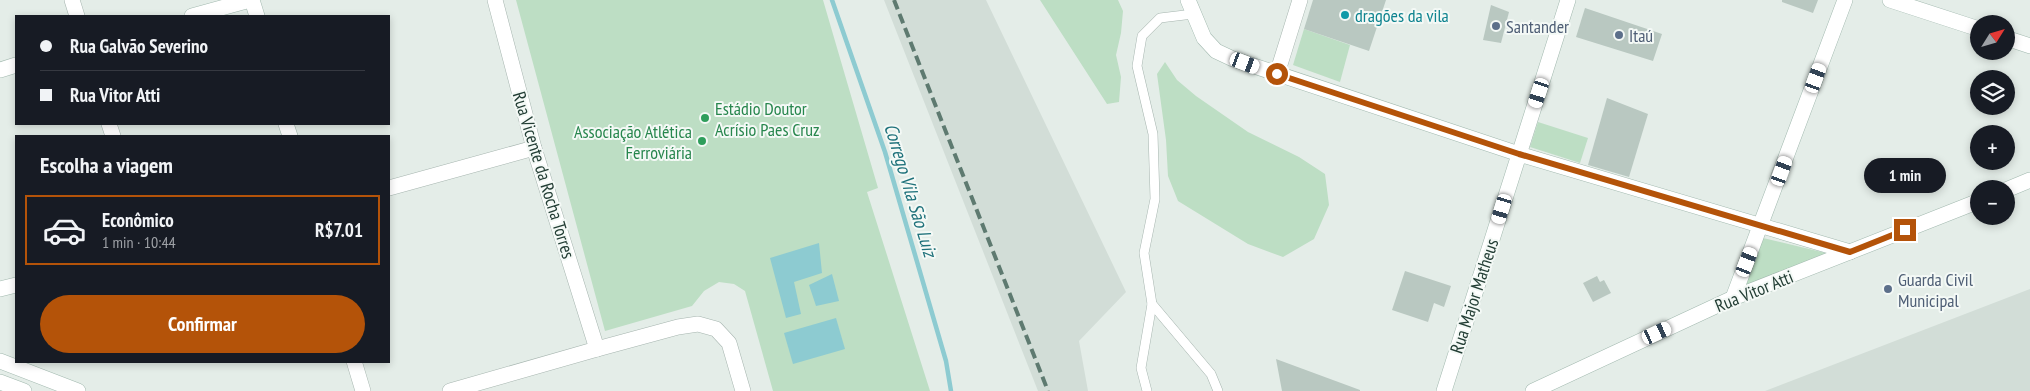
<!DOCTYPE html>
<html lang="pt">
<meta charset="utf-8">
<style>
body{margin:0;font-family:"PT Sans Narrow",sans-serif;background:#242831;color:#f1f3f6;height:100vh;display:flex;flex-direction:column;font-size:19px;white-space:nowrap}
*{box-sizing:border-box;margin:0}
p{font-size:16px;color:#9ea1a6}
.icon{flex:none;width:28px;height:28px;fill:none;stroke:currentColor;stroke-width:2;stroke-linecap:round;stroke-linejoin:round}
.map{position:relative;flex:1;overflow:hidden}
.drawer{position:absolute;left:15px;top:135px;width:375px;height:228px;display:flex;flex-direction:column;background:#171b24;border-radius:0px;box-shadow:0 2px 8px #0003}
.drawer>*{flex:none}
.top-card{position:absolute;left:15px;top:15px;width:375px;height:110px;border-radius:0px;box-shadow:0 2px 8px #0003;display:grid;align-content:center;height:110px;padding:0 25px;background:#171b24}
.needle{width:32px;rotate:53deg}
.buttons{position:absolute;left:1970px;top:15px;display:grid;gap:10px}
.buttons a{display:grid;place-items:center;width:45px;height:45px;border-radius:50%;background:#171b24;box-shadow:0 2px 8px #0003;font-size:25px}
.end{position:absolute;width:22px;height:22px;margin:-11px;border:6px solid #b45309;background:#fff;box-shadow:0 0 0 2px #fff}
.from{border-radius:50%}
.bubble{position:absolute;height:35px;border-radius:18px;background:#171b24;box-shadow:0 2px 8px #0003;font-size:16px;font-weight:800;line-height:35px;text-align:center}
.car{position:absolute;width:15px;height:30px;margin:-15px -8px;border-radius:6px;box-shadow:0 0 4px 1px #0007;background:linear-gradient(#fff 24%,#345 0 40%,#fff 0 76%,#345 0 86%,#fff 0)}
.top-card b{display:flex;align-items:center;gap:18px;height:48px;font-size:19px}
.top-card b+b{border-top:1px solid #363941}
.top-card i{width:12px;height:12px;background:#f1f3f6}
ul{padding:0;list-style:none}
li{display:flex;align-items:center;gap:15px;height:70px;margin:0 10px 8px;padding:0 15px;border:2px solid transparent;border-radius:0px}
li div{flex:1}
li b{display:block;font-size:19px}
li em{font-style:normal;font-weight:800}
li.selected{border-color:#b45309}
li>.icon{width:45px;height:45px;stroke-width:1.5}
h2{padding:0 25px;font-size:22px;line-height:60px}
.primary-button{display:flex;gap:10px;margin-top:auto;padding:10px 25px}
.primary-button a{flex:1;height:58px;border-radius:30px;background:#b45309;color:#fff;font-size:20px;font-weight:800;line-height:58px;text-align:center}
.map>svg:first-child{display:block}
.built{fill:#d2ddd7}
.green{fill:#bddec4}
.water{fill:#8dcbd1}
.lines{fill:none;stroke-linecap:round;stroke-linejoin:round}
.stream{stroke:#8dcbd1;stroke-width:4.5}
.building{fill:#b9c8c1}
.service-casing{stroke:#a6b5af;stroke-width:10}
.minor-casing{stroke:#a6b5af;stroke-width:16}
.tertiary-casing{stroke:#a6b5af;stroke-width:16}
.secondary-casing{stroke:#a2b9af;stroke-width:16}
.service{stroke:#fff;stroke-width:9}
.minor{stroke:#fff;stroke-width:15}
.tertiary{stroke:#fff;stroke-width:15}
.secondary{stroke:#fff;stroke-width:15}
.rail{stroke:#5e7a70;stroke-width:4;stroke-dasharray:10 5;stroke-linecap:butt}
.route{stroke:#b45309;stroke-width:6}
.culture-dot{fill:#0f9aa8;stroke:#f4f9f6;stroke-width:2}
.service-dot{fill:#5c6f8a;stroke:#f4f9f6;stroke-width:2}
.leisure-dot{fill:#2e9e5b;stroke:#f4f9f6;stroke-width:2}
.labels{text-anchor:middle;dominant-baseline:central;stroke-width:4;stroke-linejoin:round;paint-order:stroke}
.culture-label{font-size:18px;fill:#0d838f;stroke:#f4f9f6;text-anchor:start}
.service-label{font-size:18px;fill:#4e5e75;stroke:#f4f9f6;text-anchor:start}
.leisure-label{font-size:18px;fill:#27864d;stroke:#f4f9f6;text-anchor:start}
.street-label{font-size:18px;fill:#233e35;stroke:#f4f9f6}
.water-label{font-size:19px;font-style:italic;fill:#1e717a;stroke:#f4f9f6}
</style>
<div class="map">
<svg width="2030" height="391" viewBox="0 0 2030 391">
<rect width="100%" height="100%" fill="#e4ede8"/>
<g class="built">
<polygon points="884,0 986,0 1126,292 1079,341 1088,391 1038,391"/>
<polygon points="2030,289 2030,391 1765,391"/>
</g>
<g class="green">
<polygon points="516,0 823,0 878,188 867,192 930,391 773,391 745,291 734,284 719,282 704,291 692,306 605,331"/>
<polygon points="1040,0 1118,0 1123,11 1121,33 1116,55 1121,77 1119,102 1107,104"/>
<polygon points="1304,29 1350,45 1340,82 1293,65"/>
<polygon points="1165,62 1177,80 1196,96 1248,132 1299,157 1325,174 1329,205 1314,239 1283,257 1248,244 1178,201 1168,176 1166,140 1157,74"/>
<polygon points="1538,122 1588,138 1580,163 1530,147"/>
<polygon points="1763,238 1830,254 1746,285"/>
</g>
<g class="water">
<polygon points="819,243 822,273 794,282 801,314 786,318 770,258"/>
<polygon points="832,274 839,301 816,306 809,285"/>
<polygon points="836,318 845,349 793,364 784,333"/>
</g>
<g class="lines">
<polyline class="stream" points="832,0 885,152 946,361 951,391"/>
</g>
<g class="building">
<polygon points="1313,0 1386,0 1369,51 1304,29"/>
<polygon points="1782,0 1818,0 1813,13 1782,2"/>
<polygon points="1491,5 1509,12 1501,43 1483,40"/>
<polygon points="1585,8 1662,34 1653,61 1576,37"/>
<polygon points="1607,98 1648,114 1629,177 1588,165"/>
<polygon points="1405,271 1451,286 1444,307 1434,303 1428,322 1392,310"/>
<polygon points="1597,276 1600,282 1604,280 1611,293 1593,302 1583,283"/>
<polygon points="1276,359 1360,390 1360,391 1282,391"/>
</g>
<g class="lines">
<defs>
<g id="service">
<polyline points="1193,14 1160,18 1142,36 1137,66 1153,134 1155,199 1144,253 1152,304 1211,374 1218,391"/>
<polyline points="1147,391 1141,368 1152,304"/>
</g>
<g id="minor">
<polyline points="495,0 534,148 597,349"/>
<polyline points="389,188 534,148"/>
<polyline points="450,391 597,349 678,327 698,324 716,329 729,343 743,391"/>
</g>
<g id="tertiary">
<polyline points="72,0 77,16"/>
<polyline points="1277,74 1300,0"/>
<polyline points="109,124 113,136"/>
<polyline points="354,361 363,391"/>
</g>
<g id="secondary">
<polyline points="252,0 257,16"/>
<polyline points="1188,0 1204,38 1216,51 1233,59 1519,154 1850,252"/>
<polyline points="1890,0 1979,29"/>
<polyline points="192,16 250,0"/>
<polyline points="2006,38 2030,46"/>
<polyline points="0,70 16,65"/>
<polyline points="286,124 290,136"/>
<polyline points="2006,190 2030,180"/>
<polyline points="0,289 16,285"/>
<polyline points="1733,298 1845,0"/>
<polyline points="0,361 78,391"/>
<polyline points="0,382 24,391"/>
<polyline points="1444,391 1568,0"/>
<polyline points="1533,391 1733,298 1979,201"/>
</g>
</defs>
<use href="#service" class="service-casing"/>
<use href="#minor" class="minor-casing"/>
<use href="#tertiary" class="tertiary-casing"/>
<use href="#secondary" class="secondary-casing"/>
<use href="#service" class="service"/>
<use href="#minor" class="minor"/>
<use href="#tertiary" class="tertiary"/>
<use href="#secondary" class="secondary"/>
<polyline class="rail" points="894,0 1048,391"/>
</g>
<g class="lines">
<polyline class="route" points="1277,74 1519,154 1850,252 1905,230"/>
</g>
<circle class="culture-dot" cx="1345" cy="15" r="5"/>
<g class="service-dot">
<circle cx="1496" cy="26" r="5"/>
<circle cx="1619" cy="35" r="5"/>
<circle cx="1888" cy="289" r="5"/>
</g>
<g class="leisure-dot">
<circle cx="705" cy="118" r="5"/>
<circle cx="702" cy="141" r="5"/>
</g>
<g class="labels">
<g class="culture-label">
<text x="1355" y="15">dragões da vila</text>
</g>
<g class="service-label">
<text x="1506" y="26">Santander</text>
<text x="1629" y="35">Itaú</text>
<text x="1898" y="279">Guarda Civil<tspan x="1898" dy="21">Municipal</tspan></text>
</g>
<g class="leisure-label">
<text x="715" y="108">Estádio Doutor<tspan x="715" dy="21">Acrísio Paes Cruz</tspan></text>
<text x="692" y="131" text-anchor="end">Associação Atlética<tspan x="692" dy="21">Ferroviária</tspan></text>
</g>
<g class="street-label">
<text transform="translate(544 175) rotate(73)">Rua Vicente da Rocha Torres</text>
<text transform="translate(1754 291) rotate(-22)">Rua Vitor Atti</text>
<text transform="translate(1474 296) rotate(-72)">Rua Major Matheus</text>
</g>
<g class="water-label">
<text transform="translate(911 190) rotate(73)">Corrego Vila São Luiz</text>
</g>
</g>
</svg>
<div class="buttons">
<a><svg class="needle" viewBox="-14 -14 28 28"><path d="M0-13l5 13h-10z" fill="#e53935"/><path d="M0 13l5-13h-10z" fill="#9ea1a6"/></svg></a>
<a><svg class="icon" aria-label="layers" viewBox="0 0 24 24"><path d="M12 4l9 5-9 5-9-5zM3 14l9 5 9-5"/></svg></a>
<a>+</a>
<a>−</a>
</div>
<i class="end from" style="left:1277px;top:74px"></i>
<i class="end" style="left:1905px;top:230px"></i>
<div class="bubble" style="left:1864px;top:158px;width:82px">1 min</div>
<i class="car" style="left:1245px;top:63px;rotate:111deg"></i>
<i class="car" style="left:1816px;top:78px;rotate:20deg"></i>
<i class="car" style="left:1539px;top:93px;rotate:198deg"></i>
<i class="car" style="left:1782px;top:171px;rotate:20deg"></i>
<i class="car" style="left:1502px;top:209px;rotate:197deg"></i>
<i class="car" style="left:1747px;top:262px;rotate:21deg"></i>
<i class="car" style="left:1657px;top:333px;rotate:65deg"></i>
<div class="top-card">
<b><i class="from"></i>Rua Galvão Severino</b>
<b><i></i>Rua Vitor Atti</b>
</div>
<section class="drawer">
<h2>Escolha a viagem</h2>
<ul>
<li class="selected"><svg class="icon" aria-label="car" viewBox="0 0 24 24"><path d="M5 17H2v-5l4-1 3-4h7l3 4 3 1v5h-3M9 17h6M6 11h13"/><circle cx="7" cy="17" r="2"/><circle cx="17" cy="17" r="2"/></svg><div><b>Econômico</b><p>1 min · 10:44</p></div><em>R$7.01</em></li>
</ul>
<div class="primary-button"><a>Confirmar</a></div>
</section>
</div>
